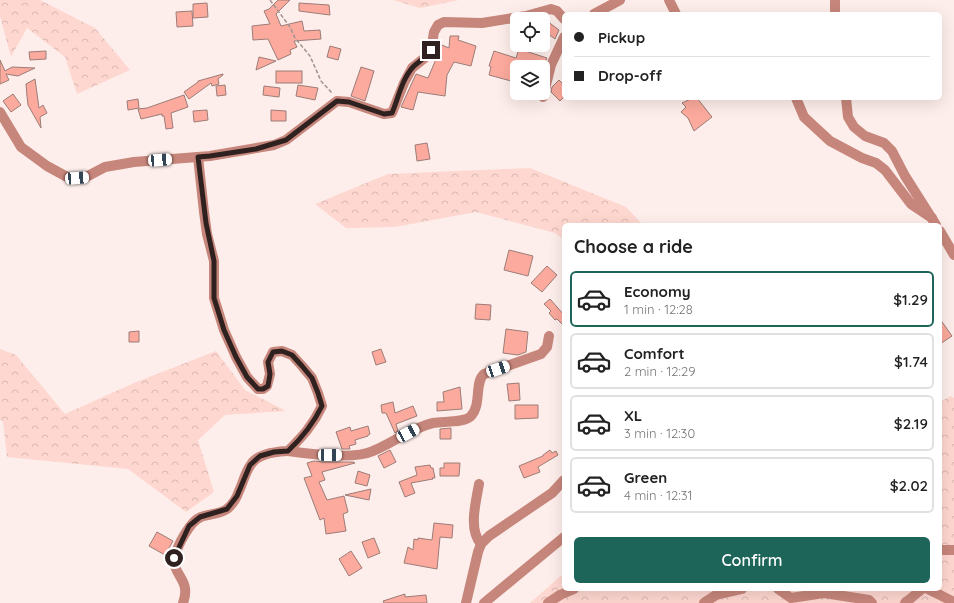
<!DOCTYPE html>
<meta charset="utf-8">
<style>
body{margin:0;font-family:Quicksand,sans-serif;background:#f2f2f2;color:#222;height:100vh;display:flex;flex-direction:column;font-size:15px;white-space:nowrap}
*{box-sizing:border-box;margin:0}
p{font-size:13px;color:#767676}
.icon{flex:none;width:22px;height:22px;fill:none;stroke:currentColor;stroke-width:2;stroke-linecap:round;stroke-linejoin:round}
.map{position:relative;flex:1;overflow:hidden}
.panel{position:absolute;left:562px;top:223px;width:380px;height:368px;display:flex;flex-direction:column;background:#fff;border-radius:6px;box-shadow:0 4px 16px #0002}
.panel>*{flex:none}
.banner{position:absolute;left:562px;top:12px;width:380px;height:88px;border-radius:6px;box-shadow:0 4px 16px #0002;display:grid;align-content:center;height:88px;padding:0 12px;background:#fff}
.tools{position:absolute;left:510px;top:12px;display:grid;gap:8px}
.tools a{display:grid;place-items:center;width:40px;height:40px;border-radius:6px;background:#fff;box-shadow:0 4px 16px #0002;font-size:20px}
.end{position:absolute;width:18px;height:18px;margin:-9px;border:5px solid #2e211f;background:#fff;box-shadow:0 0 0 2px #fff}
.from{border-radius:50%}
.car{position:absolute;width:12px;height:24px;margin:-12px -6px;border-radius:5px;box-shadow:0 0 3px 1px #0007;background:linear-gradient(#fff 24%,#345 0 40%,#fff 0 76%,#345 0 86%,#fff 0)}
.banner b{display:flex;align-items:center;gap:14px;height:38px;font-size:15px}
.banner b+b{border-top:1px solid #e0e0e0}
.banner i{width:10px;height:10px;background:#222}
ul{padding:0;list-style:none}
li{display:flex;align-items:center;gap:12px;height:56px;margin:0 8px 6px;padding:0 4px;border:2px solid #e0e0e0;border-radius:6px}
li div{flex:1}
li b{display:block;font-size:15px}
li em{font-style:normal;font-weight:600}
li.active{border-color:#1e6559}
li>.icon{width:36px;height:36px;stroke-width:1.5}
h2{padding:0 12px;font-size:18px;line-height:48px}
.cta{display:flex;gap:8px;margin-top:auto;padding:8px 12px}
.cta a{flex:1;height:46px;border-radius:6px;background:#1e6559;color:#fff;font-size:16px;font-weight:600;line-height:46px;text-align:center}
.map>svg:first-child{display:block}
.forest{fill:url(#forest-crowns)}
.building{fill:#fcaa9d;stroke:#9c7c77}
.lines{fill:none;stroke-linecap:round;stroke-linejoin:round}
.path{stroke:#a19390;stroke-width:1.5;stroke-dasharray:4 2;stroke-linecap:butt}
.street{stroke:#c7867b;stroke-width:10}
.route{stroke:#2e211f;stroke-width:5}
</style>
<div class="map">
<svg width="954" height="603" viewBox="0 0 954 603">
<defs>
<pattern id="forest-crowns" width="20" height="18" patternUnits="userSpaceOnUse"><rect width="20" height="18" fill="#fed7d0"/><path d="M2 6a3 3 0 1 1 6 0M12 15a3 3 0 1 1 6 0" fill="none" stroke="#dab8b2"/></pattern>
</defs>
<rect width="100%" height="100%" fill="#fdeeeb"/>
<g class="forest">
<polygon points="0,0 40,0 95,28 130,70 77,94 65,57 27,28 11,57 0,16"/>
<polygon points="393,0 459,0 420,8"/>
<polygon points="530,168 626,207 643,225 564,225 564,240 555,233 476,212 395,227 346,228 315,204 388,174"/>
<polygon points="0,349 16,355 65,414 134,383 216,351 245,390 286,411 225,415 198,440 214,492 186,512 128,469 7,457 3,422 0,420"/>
<polygon points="951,396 954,398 954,603 530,603 564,573 564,589 940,589 940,475 941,470 940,470 940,402"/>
</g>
<g class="building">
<polygon points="278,0 290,0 276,14 281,26 302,21 304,31 320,30 321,39 294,41 297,47 290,50 291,54 278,60 268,39 253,40 252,26 270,24 264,11 269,9"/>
<polygon points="207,3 208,17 193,18 193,4"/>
<polygon points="299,3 329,5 330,15 299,11"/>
<polygon points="192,11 193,26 177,27 176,12"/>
<polygon points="543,18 559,30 555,39 543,30"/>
<polygon points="450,36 459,36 458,40 476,46 471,66 454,62 447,75 445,96 418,92 413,110 401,107 416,74 428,78 442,45 449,48"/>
<polygon points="330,46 341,49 338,60 327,57"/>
<polygon points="519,49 547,58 543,67 517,67 517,91 511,81 489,75 491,67 489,66 494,51 516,58"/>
<polygon points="46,51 46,59 30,60 29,52"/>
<polygon points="259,57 276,61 256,70"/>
<polygon points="0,60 5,71 12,67 35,68 18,76 6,74 9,80 0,84"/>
<polygon points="361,67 374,71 365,101 351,96"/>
<rect x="276" y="71" width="26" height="12"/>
<polygon points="223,74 223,75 218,79 219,84 212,86 211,83 189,99 184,92 198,82 198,81"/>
<polygon points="35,79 39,108 43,105 47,113 40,117 41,128 28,105 27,96 26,84"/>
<polygon points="559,80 564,85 564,97 560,101 551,92 552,87"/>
<polygon points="225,85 226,95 217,96 216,86"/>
<polygon points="298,85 318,88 315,100 296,96"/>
<polygon points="264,86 280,88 279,97 263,95"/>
<polygon points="13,94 21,105 11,112 3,101"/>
<polygon points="184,95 188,107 171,113 173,128 166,129 164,116 162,116 162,114 141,119 138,109 147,108"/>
<polygon points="693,98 697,98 712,117 694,131 688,118 681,112 686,107 682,103"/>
<polygon points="138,99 139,108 128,110 127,101"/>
<polygon points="207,110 208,120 194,122 193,111"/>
<polygon points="271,110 286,111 286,121 271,121"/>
<polygon points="427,143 430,159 417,161 415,145"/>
<polygon points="509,250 533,256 528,276 504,270"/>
<polygon points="547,266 557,275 542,292 531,283"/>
<polygon points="550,299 564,315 564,326 557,319 555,320 549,313 551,311 544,304"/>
<polygon points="476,304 491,305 490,320 475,319"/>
<polygon points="940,319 952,336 940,344"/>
<polygon points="506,329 528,332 526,352 518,355 503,353"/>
<polygon points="139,331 139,342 129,342 129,332"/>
<polygon points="381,349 386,362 376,365 372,352"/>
<polygon points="519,383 520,400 509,401 507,384"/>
<polygon points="460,387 462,409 437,411 437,402 444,402 443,392"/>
<polygon points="393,402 395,413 413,406 417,416 396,424 398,431 395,433 386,413 382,413 381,405"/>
<polygon points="515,405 538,405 538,418 515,419"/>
<polygon points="368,426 370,434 368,435 368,436 355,440 356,444 349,446 350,449 342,449 336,432 350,427 351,431"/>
<polygon points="451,428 451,439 440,439 440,429"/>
<polygon points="390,450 396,462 384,468 378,456"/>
<polygon points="550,450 552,453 556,451 558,455 538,467 540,472 524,478 519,466 543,456 543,455"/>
<polygon points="314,461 323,462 354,462 355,463 322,472 325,480 319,482 327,500 344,496 348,512 343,514 346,531 326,534 324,518 320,520 304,478 312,476 307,463"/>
<polygon points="444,463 460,463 459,476 440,476 440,468 444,468"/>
<polygon points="430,465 431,468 433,468 435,478 432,478 433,479 411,483 415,493 405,497 399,482 417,475 415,467"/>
<polygon points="358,471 370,475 367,486 355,483"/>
<polygon points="371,489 369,500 345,495"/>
<polygon points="434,523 453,525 452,538 440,537 437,569 404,563 408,547 413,550 414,539 418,540 418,538 432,540"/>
<polygon points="157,532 173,541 165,555 149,546"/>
<polygon points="374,538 380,553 368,558 362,542"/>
<polygon points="351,551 362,568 349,576 339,559"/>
<polygon points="405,594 405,597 426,595 427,603 384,603 383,601"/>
</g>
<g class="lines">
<polyline class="path" points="270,0 290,27 295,38 310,56 321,81 332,93"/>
<g class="street">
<polyline points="669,0 676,14"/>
<polyline points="594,14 620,0"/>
<polyline points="835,14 835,0"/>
<polyline points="543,97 551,65 564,37"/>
<polyline points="796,98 804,117 830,141 862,158 876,163 885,170 911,204 932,218"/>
<polyline points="846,98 848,117 854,127 865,136 884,143 892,151 905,176 936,225"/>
<polyline points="0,112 21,147 47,166 69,178 86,177 105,167 134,162 210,156 274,145 286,140 337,101 349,102 384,114 392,113 404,83 412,68 427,56 431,50 434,32 438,25 444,22 482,23 526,16 551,9 557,11 564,19"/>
<polyline points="940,231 954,255"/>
<path d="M288,451c21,3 66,9 85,0 20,-8 38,-23 60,-28 10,-2 32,0 38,-7 11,-12 3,-33 13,-42l57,-20 6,-7 2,-11"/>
<path d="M479,484c-3,18 -11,45 2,60"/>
<polyline points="940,550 954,550"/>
<polyline points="778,589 791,598 824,593 869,600 872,603"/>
<polyline points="928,589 954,602"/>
<path d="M183,603c9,-24 -12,-28 -8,-46 2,-11 15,-36 26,-40 8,-3 19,-3 26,-8 5,-4 10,-12 12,-18 4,-8 6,-18 11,-25 7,-13 25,-14 38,-15 15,-15 25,-26 34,-45l-4,-13 -6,-15 -10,-12 -10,-11 -10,-4 -9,1 -5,10 2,12 -3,12 -4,3h-5l-11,-12 -11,-20 -12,-27 -10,-32v-37l-7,-27 -3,-22 -6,-55"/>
<polyline points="466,603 478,552 481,544 489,536 552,493 564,480"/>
<polyline points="484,603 564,537"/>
<polyline points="548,603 560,595 574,589"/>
<polyline points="704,603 716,595 742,589"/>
<polyline points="905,603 922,589"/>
</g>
</g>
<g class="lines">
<path class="route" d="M174,558l15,-32 11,-9 27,-8 10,-13 13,-31 10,-9 14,-4 14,-1c15,-14 25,-27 34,-45l-4,-13 -6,-15 -10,-12 -10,-11 -10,-4 -9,1 -5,10 2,12 -2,12 -5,3h-5l-11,-12 -11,-20 -12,-27 -10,-32v-37l-8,-38 -8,-66 12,-1 46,-7 30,-9 51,-39 12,1 35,12 8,-1c6,-14 10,-34 21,-46 6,-6 13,-9 18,-17"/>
</g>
</svg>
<div class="tools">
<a><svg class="icon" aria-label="locate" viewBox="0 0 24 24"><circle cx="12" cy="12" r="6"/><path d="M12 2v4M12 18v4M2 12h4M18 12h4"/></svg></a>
<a><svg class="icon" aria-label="layers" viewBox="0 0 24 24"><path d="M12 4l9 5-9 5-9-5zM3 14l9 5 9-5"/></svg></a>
</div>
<i class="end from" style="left:174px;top:558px"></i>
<i class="end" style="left:431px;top:50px"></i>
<i class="car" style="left:160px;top:160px;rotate:86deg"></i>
<i class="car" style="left:77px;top:178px;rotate:86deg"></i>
<i class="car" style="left:498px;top:369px;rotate:71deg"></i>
<i class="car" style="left:408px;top:433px;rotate:62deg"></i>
<i class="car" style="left:330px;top:455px;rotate:90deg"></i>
<div class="banner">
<b><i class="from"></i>Pickup</b>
<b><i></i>Drop-off</b>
</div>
<section class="panel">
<h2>Choose a ride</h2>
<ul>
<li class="active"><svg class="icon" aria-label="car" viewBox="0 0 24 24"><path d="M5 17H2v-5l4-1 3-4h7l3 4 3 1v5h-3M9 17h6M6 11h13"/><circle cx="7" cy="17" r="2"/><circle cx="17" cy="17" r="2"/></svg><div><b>Economy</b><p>1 min · 12:28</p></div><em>$1.29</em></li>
<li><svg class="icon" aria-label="car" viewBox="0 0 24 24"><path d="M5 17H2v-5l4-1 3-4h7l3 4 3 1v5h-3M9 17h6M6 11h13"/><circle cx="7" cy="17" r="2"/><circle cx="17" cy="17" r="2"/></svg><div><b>Comfort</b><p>2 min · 12:29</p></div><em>$1.74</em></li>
<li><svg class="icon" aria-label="car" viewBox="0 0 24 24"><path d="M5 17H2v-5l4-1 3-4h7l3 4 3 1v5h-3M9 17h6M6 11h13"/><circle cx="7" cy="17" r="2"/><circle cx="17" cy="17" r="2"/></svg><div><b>XL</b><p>3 min · 12:30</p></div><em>$2.19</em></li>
<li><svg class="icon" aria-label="car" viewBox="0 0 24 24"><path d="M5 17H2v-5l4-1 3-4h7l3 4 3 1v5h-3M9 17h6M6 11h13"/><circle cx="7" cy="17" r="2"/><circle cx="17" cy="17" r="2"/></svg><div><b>Green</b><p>4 min · 12:31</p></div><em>$2.02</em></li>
</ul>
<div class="cta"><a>Confirm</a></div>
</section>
</div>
